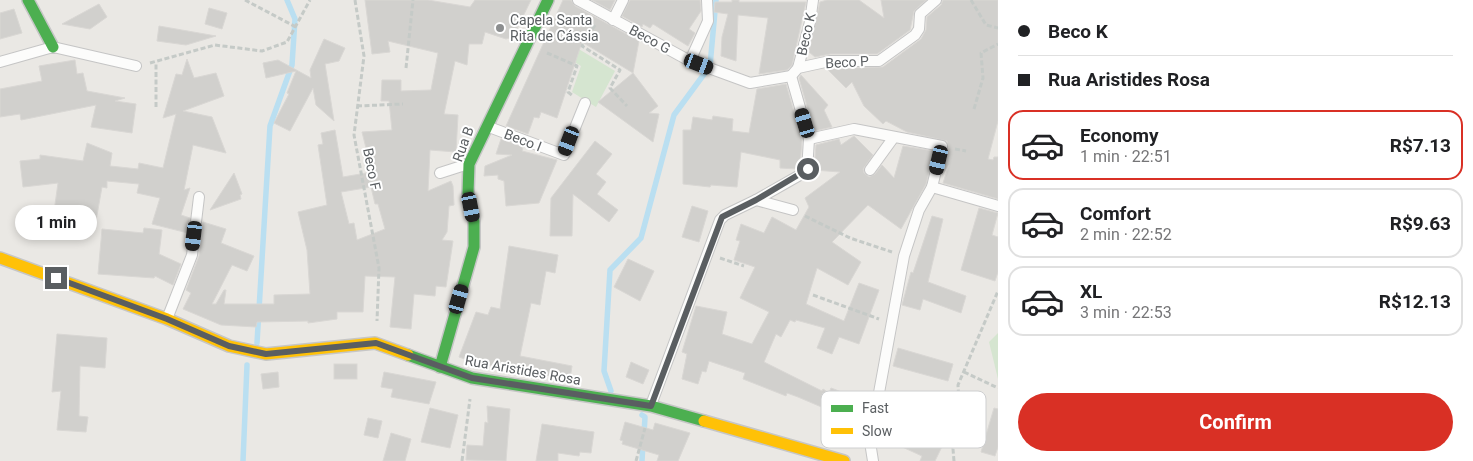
<!DOCTYPE html>
<meta charset="utf-8">
<style>
body{margin:0;font-family:Roboto,sans-serif;background:#f6f6f6;color:#202124;height:100vh;display:flex;flex-direction:column;font-size:19px;white-space:nowrap}
*{box-sizing:border-box;margin:0}
p{font-size:16px;color:#757577}
.icon{flex:none;width:28px;height:28px;fill:none;stroke:currentColor;stroke-width:2;stroke-linecap:round;stroke-linejoin:round}
.map{position:relative;flex:1;overflow:hidden}
.side{display:flex;flex-direction:column;background:#fff;width:475px}
.side>*{flex:none}
.top-card{display:grid;align-content:center;height:110px;padding:0 20px;background:#fff}
.end{position:absolute;width:22px;height:22px;margin:-11px;border:6px solid #5a5e61;background:#fff;box-shadow:0 0 0 2px #fff}
.from{border-radius:50%}
.bubble{position:absolute;height:35px;border-radius:18px;background:#fff;box-shadow:0 2px 8px #0003;font-size:16px;font-weight:700;line-height:35px;text-align:center}
.car{position:absolute;width:15px;height:30px;margin:-15px -8px;border-radius:6px;box-shadow:0 0 4px 1px #0007;background:linear-gradient(#222 24%,#8ab4d8 0 40%,#222 0 76%,#8ab4d8 0 86%,#222 0)}
.top-card b{display:flex;align-items:center;gap:18px;height:48px;font-size:19px}
.top-card b+b{border-top:1px solid #e0e0e0}
.top-card i{width:12px;height:12px;background:#202124}
ul{padding:0;list-style:none}
li{display:flex;align-items:center;gap:15px;height:70px;margin:0 10px 8px;padding:0 10px;border:2px solid #e0e0e0;border-radius:15px}
li div{flex:1}
li b{display:block;font-size:19px}
li em{font-style:normal;font-weight:700}
li.selected{border-color:#d93025}
li>.icon{width:45px;height:45px;stroke-width:1.5}
.primary-button{display:flex;gap:10px;margin-top:auto;padding:10px 20px}
.primary-button a{flex:1;height:58px;border-radius:30px;background:#d93025;color:#fff;font-size:20px;font-weight:700;line-height:58px;text-align:center}
main{display:flex;flex:1;min-height:0}
.map>svg:first-child{display:block}
.green{fill:#d5e5d0}
.lines{fill:none;stroke-linecap:round;stroke-linejoin:round}
.stream{stroke:#badff1;stroke-width:5.5}
.building{fill:#d1d0cd;stroke:#d9d7d4;fill-rule:evenodd}
.lane-casing{stroke:#c5c5c5;stroke-width:12}
.fast-casing{stroke:#c6c6c6;stroke-width:14}
.slow-casing{stroke:#c6c6c6;stroke-width:14}
.path{stroke:#c5cac7;stroke-width:3;stroke-dasharray:5 2.5;stroke-linecap:butt}
.lane{stroke:#fcfcfb;stroke-width:10}
.fast{stroke:#4caf50;stroke-width:11}
.slow{stroke:#ffc107;stroke-width:11}
.route{stroke:#5a5e61;stroke-width:6}
.poi-dot{fill:#8c8e8f;stroke:#fff;stroke-width:2}
.labels{text-anchor:middle;dominant-baseline:central;stroke-width:4;stroke-linejoin:round;paint-order:stroke}
.poi-label{font-size:14px;fill:#5a5e61;stroke:#fff;text-anchor:start}
.street-label{font-size:14px;fill:#5a5e61;stroke:#fff}
.key{fill:#fff;stroke:#cecfd0;stroke-width:1}
.key-label{font-size:14px;fill:#5a5e61}
</style>
<main>
<div class="map">
<svg width="998" height="461" viewBox="0 0 998 461">
<rect width="100%" height="100%" fill="#eae8e4"/>
<g class="green">
<polygon points="577,48 615,71 596,107 572,92 581,66 571,60"/>
<polygon points="998,333 998,379 989,342"/>
</g>
<g class="lines">
<g class="stream">
<polyline points="257,343 270,126 292,65 295,19 287,0"/>
<polyline points="611,391 604,371 610,270 641,238 674,115 710,66 716,0"/>
<polyline points="642,415 645,417 644,434"/>
<polyline points="243,461 247,365"/>
<polyline points="642,461 643,443"/>
</g>
</g>
<g class="building">
<path d="M365,0h63l42,7 5,-7h56l-18,37 -7,2 -21,-7 -3,12h-13l-2,21 -12,-4 -11,53 14,1 -2,37 -26,-2 -2,41 23,-10 2,5 1,19 -5,1 -2,26 -5,8 11,1 -7,46 -10,-1 -1,10 -21,-2 -3,35 -21,-2 5,-50 -30,-1 -2,36h-26v7l-29,4v-2l-51,1 -1,5 -35,-2 -38,-16 8,-16 -5,-3 13,-34 4,-34 23,7 -5,14 33,13 -7,15 -15,-6 -20,39h4l8,-14h2l-2,14h50v-9l36,-1 -3,-44 -9,-38 29,-7 -9,-60 5,-1 -2,-11 14,-3 8,47 29,-5 -10,-40 30,-2 -3,-29h-8l1,-21h19v11l30,-1 7,-37 -50,-12 2,11 -18,2zM371,187l4,17h3l7,25 -28,11 -3,-17 -5,1 -8,-32z"/>
<polygon points="563,0 571,0 575,6 639,41 633,73 582,42 557,118 541,112 539,118 534,117 528,134 506,126"/>
<polygon points="592,0 615,0 610,10"/>
<polygon points="630,0 700,0 701,11 689,29 695,33 688,46 653,24 650,28 643,24 642,27 622,16"/>
<polygon points="732,0 739,0 739,2 806,2 792,65 787,70 759,74 768,18 738,15 736,61 721,56 722,37 728,14 714,12 715,2 732,2"/>
<polygon points="827,0 859,0 884,18 881,0 926,0 914,11 910,30 877,54 830,54 815,57 809,52 820,2"/>
<polygon points="943,0 998,0 998,121 988,159 993,160 994,157 998,157 998,199 943,183 949,165 942,175 949,148 947,141 907,132 886,121 883,124 864,106 852,82 846,88 827,69 883,67 921,39 926,30 927,17 941,5"/>
<polygon points="99,4 107,17 90,29 62,24"/>
<polygon points="209,8 227,13 222,29 205,24"/>
<polygon points="14,9 22,33 0,39 0,13"/>
<polygon points="159,26 216,36 186,45 157,41"/>
<polygon points="324,39 345,48 339,61 325,64 334,121 316,105 313,88 290,131 274,123 289,94 287,93 296,71 266,78 263,63 278,60 311,78 310,70"/>
<polygon points="187,59 194,78 216,73 224,96 183,111 212,117 226,153 193,145 184,190 190,188 181,215 190,218 188,233 152,224 160,198 137,193 139,184 107,181 107,188 102,187 94,232 52,226 58,183 23,187 20,161 40,159 40,155 83,161 87,143 112,153 110,166 138,169 139,163 163,168 176,114 163,118 176,74 182,75"/>
<polygon points="75,60 77,74 83,73 87,91 125,98 115,101 136,104 132,133 91,127 96,105 21,120 20,114 0,117 0,89 42,81 39,66"/>
<polygon points="633,73 658,106 649,113 659,114 653,142 598,102"/>
<polygon points="801,75 828,105 824,110 832,127 814,131 799,78"/>
<polygon points="786,84 802,140 800,167 797,169 780,168 780,160 741,152 737,187 711,185 710,187 683,184 683,130 691,130 693,117 712,120 713,116 733,119 732,131 749,133 757,89"/>
<polygon points="854,136 873,155 863,169 864,173 869,177 875,174 882,165 894,178 903,146 934,151 926,184 901,229 868,205 832,242 861,262 848,285 817,268 806,304 844,321 859,283 879,290 859,344 839,337 832,354 817,348 825,328 796,320 795,322 790,320 781,337 776,334 764,362 822,391 823,389 829,393 831,388 863,400 862,403 866,405 859,423 798,397 787,393 786,396 743,379 745,373 709,361 706,372 702,371 698,384 682,379 687,354 682,352 696,306 727,312 722,334 752,344 769,312 740,298 755,267 734,260 740,241 736,240 741,224 764,233 772,217 796,230 809,207 805,198 840,172 814,170 816,145 839,139 841,145"/>
<polygon points="501,139 523,147 522,151 557,160 539,203 506,206 504,181 498,179 498,175 484,176 485,166 512,155 496,154"/>
<polygon points="595,141 612,154 596,174 606,182 597,194 618,210 609,222 573,194 572,236 550,236 551,198"/>
<polygon points="234,173 242,194 240,195 241,199 210,210"/>
<polygon points="692,206 708,211 699,242 682,237"/>
<polygon points="979,208 998,213 992,235 998,237 998,272 995,281 961,270"/>
<polygon points="932,216 943,219 928,282 966,296 961,313 923,299 920,310 902,305 911,272 913,273"/>
<polygon points="144,228 162,230 159,254 181,264 173,285 155,276 154,278 98,274 102,229 143,233"/>
<polygon points="509,246 558,255 555,273 546,271 540,305 531,303 520,356 572,366 570,379 476,363 459,357 476,312 488,315 491,307 500,309"/>
<polygon points="628,259 654,271 640,301 614,287"/>
<polygon points="57,334 107,338 105,368 80,366 79,416 88,417 86,432 57,430 61,391 52,392"/>
<polygon points="898,348 953,364 948,381 893,366"/>
<polygon points="631,362 649,370 643,384 626,377"/>
<rect x="334" y="364" width="23" height="15"/>
<polygon points="278,372 279,387 263,389 261,374"/>
<polygon points="384,372 436,382 429,404 391,397 393,389 381,387"/>
<polygon points="900,395 917,403 914,406 923,410 922,413 951,428 935,461 920,461 922,456 887,440 901,412 894,409"/>
<polygon points="487,406 510,409 506,461 466,460 467,445 483,446 485,422 488,423"/>
<polygon points="430,408 458,415 450,448 421,442"/>
<polygon points="994,408 998,409 998,447 995,456 981,452"/>
<polygon points="368,418 382,421 378,438 364,435"/>
<polygon points="625,422 653,430 655,423 690,433 678,461 657,461 659,455 622,444 623,441 620,440"/>
<polygon points="542,424 594,432 591,453 580,452 579,456 558,453 558,461 536,461"/>
<polygon points="391,433 411,439 405,461 383,461"/>
</g>
<g class="lines">
<defs>
<g id="lane">
<polyline points="578,0 690,61 750,83 791,76 809,139 854,129 942,146 932,187 919,210 904,256 870,442 873,461"/>
<polyline points="613,20 623,0"/>
<polyline points="690,61 708,21 707,0"/>
<polyline points="0,62 53,47 136,66"/>
<polyline points="798,68 810,22 813,0"/>
<polyline points="791,76 798,68 830,61 879,61 915,35 919,29 920,14 936,0"/>
<polyline points="489,127 564,155 585,103"/>
<polyline points="870,170 894,137"/>
<polyline points="440,173 468,164"/>
<polyline points="932,187 998,206"/>
<polyline points="756,200 793,210"/>
<polyline points="167,319 192,255 199,197"/>
<polyline points="651,405 720,220 725,215 756,200 807,171 809,139"/>
</g>
<g id="fast">
<polyline points="28,0 53,47"/>
<polyline points="408,355 472,378 651,406 704,421"/>
<polyline points="440,367 474,247 474,222 468,193 469,164 548,0"/>
</g>
<g id="slow">
<polyline points="0,258 167,319 229,346 266,354 375,343 408,355"/>
<polyline points="704,421 844,461"/>
</g>
</defs>
<use href="#lane" class="lane-casing"/>
<use href="#fast" class="fast-casing"/>
<use href="#slow" class="slow-casing"/>
<g class="path">
<polyline points="245,0 296,27"/>
<polyline points="355,0 364,56 354,135 379,268 377,321"/>
<polyline points="971,0 986,25 998,28"/>
<polyline points="595,25 582,46 620,70 610,88 627,106"/>
<polyline points="547,53 577,66 568,92 573,96"/>
<polyline points="150,63 215,45 262,51 287,42 310,0"/>
<polyline points="406,68 413,0"/>
<polyline points="357,106 403,104"/>
<polyline points="156,107 156,62"/>
<polyline points="974,109 983,78 981,53 998,44"/>
<polyline points="955,149 966,151"/>
<polyline points="805,216 850,238 892,252"/>
<polyline points="720,258 744,266"/>
<polyline points="813,295 879,319"/>
<polyline points="964,372 998,388"/>
<polyline points="462,461 470,399"/>
<polyline points="636,461 645,428"/>
<polyline points="954,461 953,449 960,425 958,385 998,291"/>
</g>
<use href="#lane" class="lane"/>
<use href="#fast" class="fast"/>
<use href="#slow" class="slow"/>
</g>
<g class="lines">
<polyline class="route" points="56,278 167,319 229,346 266,354 376,343 472,378 651,406 722,217 756,200 808,169"/>
</g>
<circle class="poi-dot" cx="500" cy="28" r="5"/>
<g class="labels">
<g class="poi-label">
<text x="510" y="20">Capela Santa<tspan x="510" dy="16">Rita de Cássia</tspan></text>
</g>
<g class="street-label">
<text transform="translate(806 34) rotate(-77)">Beco K</text>
<text transform="translate(650 39) rotate(28)">Beco G</text>
<text transform="translate(847 62) rotate(-3)">Beco P</text>
<text transform="translate(523 140) rotate(21)">Beco I</text>
<text transform="translate(463 144) rotate(-70)">Rua B</text>
<text transform="translate(372 169) rotate(79)">Beco F</text>
<text transform="translate(523 370) rotate(10)">Rua Aristides Rosa</text>
</g>
</g>
<rect x="821" y="391" width="165" height="57" rx="8" class="key"/>
<rect x="831" y="405" width="22" height="7" fill="#4caf50"/>
<rect x="831" y="428" width="22" height="6" fill="#ffc107"/>
<g class="key-label">
<text x="862" y="413">Fast</text>
<text x="862" y="436">Slow</text>
</g>
</svg>
<i class="end from" style="left:808px;top:169px"></i>
<i class="end" style="left:56px;top:278px"></i>
<div class="bubble" style="left:15px;top:205px;width:82px">1 min</div>
<i class="car" style="left:699px;top:64px;rotate:111deg"></i>
<i class="car" style="left:805px;top:123px;rotate:343deg"></i>
<i class="car" style="left:569px;top:141px;rotate:201deg"></i>
<i class="car" style="left:939px;top:160px;rotate:193deg"></i>
<i class="car" style="left:471px;top:207px;rotate:169deg"></i>
<i class="car" style="left:194px;top:236px;rotate:187deg"></i>
<i class="car" style="left:459px;top:299px;rotate:16deg"></i>
</div>
<section class="side">
<div class="top-card">
<b><i class="from"></i>Beco K</b>
<b><i></i>Rua Aristides Rosa</b>
</div>
<ul>
<li class="selected"><svg class="icon" aria-label="car" viewBox="0 0 24 24"><path d="M5 17H2v-5l4-1 3-4h7l3 4 3 1v5h-3M9 17h6M6 11h13"/><circle cx="7" cy="17" r="2"/><circle cx="17" cy="17" r="2"/></svg><div><b>Economy</b><p>1 min · 22:51</p></div><em>R$7.13</em></li>
<li><svg class="icon" aria-label="car" viewBox="0 0 24 24"><path d="M5 17H2v-5l4-1 3-4h7l3 4 3 1v5h-3M9 17h6M6 11h13"/><circle cx="7" cy="17" r="2"/><circle cx="17" cy="17" r="2"/></svg><div><b>Comfort</b><p>2 min · 22:52</p></div><em>R$9.63</em></li>
<li><svg class="icon" aria-label="car" viewBox="0 0 24 24"><path d="M5 17H2v-5l4-1 3-4h7l3 4 3 1v5h-3M9 17h6M6 11h13"/><circle cx="7" cy="17" r="2"/><circle cx="17" cy="17" r="2"/></svg><div><b>XL</b><p>3 min · 22:53</p></div><em>R$12.13</em></li>
</ul>
<div class="primary-button"><a>Confirm</a></div>
</section>
</main>
